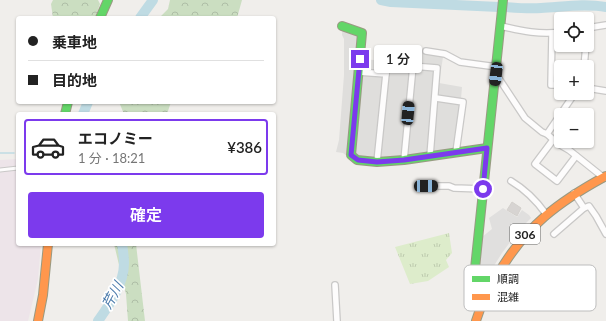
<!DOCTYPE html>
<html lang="ja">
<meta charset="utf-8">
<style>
body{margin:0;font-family:Lato,"Noto Sans JP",sans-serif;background:#f2f2f2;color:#222;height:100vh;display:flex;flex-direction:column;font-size:15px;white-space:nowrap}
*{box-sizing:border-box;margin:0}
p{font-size:13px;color:#767676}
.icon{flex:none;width:22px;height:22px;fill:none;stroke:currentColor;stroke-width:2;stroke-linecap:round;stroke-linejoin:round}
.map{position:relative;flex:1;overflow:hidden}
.drawer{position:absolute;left:16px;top:112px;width:260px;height:134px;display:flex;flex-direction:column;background:#fff;border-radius:4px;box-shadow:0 1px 3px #0004}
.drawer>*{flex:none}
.top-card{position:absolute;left:16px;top:16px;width:260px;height:88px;border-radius:4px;box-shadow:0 1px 3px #0004;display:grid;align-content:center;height:88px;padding:0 12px;background:#fff}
.tools{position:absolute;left:554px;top:12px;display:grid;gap:8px}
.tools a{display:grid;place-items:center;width:40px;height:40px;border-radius:4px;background:#fff;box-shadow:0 1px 3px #0004;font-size:20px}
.end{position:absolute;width:18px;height:18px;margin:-9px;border:5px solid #7c3aed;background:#fff;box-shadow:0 0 0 2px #fff}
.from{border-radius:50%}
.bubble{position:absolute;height:28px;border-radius:4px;background:#fff;box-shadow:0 1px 3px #0004;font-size:13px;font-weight:600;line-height:28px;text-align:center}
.car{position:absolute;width:12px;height:24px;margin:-12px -6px;border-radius:5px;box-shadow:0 0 3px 1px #0007;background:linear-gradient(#222 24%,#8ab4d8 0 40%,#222 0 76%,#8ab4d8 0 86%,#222 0)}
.top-card b{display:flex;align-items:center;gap:14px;height:38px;font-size:15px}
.top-card b+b{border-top:1px solid #e0e0e0}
.top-card i{width:10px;height:10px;background:#222}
ul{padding:7px 0 0;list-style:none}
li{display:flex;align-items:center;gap:12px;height:56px;margin:0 8px 6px;padding:0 4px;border:2px solid transparent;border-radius:4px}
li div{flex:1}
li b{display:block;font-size:15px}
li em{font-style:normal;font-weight:600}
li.selected{border-color:#7c3aed}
li>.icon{width:36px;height:36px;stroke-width:1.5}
.action{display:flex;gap:8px;margin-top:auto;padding:8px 12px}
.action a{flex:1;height:46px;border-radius:4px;background:#7c3aed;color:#fff;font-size:16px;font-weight:600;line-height:46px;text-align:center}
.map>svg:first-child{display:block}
.residential{fill:#dfdedc}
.industrial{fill:#ede4e9}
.grass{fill:url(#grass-tufts)}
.forest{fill:url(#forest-crowns)}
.parking{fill:#e0dfde}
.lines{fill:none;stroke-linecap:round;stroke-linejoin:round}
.stream{stroke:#bfdbe3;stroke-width:1.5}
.river{stroke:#bfdbe3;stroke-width:10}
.building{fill:#d7d4d2;stroke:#d3d0cc}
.lane-casing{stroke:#c9c8c7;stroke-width:5}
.street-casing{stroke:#c9c8c7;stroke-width:8}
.fast-casing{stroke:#999a82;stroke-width:10}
.slow-casing{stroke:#999a82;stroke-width:10}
.lane{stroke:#fdfcfc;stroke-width:3}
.street{stroke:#fdfcfc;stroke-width:5.5}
.fast{stroke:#63d668;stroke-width:8}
.slow{stroke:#ff974d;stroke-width:8}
.route{stroke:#7c3aed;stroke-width:5}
.labels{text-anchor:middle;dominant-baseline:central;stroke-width:3.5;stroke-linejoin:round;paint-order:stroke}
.shield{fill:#fff;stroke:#646464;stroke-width:1}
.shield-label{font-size:12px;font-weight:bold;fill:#222}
.water-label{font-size:14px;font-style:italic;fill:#4a7aab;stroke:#fff}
.key{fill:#fff;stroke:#bdbdbd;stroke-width:1}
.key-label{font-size:11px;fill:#222}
</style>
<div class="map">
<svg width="606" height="321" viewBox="0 0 606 321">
<defs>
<pattern id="grass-tufts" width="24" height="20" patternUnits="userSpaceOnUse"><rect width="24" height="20" fill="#ddeccb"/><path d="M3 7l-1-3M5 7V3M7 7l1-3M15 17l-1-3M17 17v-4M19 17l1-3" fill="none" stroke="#bdcaae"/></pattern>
<pattern id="forest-crowns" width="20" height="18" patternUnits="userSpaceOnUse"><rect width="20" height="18" fill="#cbdec1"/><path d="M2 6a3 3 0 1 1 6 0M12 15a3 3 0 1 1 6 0" fill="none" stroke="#aebea6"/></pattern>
</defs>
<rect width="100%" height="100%" fill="#f0eeeb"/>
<polygon class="residential" points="343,24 357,29 362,59 398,62 399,48 443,57 439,83 462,87 461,99 465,99 460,148 398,158 374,158 347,156 343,153 336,152 339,140 344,75 344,39 342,35"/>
<polygon class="industrial" points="18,159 18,244 41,244 38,279 28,321 0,321 0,160"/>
<polygon class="grass" points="449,233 452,253 446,260 449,267 428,281 410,284 395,247"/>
<g class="forest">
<polygon points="53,0 98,0 100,4 95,18 53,18 51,4"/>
<polygon points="170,0 242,0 237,18 159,18 168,9"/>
<polygon points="119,102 171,102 167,114 124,114"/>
<polygon points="114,244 136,244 145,321 128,321 126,294"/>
</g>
<polygon class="parking" points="503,208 517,217 522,210 529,215 531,218 519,230 502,253 485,280 481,290 479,278 482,237 492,229 489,218"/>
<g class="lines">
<polyline class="stream" points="0,153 14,153"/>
<g class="river">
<polyline points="381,0 391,2 499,7"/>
<path d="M506,7c12,1 23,2 35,1 21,-1 43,-5 65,-1"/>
<polyline points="140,18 153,0"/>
<polyline points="83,114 88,102"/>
<path d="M98,321c12,-17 26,-37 26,-58 0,-7 -1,-13 -2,-19"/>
</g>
</g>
<polygon class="building" points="512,202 521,208 517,216 507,210"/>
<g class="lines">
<defs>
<polyline id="lane" points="0,170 18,168"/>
<g id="street">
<path d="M501,26c20,5 40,9 60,6"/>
<polyline points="587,28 606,25"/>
<polyline points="552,34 551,85 561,85"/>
<polyline points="426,51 445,54 460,62 497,67"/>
<polyline points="584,67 586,45"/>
<polyline points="358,72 386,74"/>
<polyline points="496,74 525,118 542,132 547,134 557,143 569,150 604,178"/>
<polyline points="587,88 606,91"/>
<polyline points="436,98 463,102 456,152"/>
<polyline points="547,134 575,93"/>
<polyline points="553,140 535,164 557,181 576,156"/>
<polyline points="404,160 413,66"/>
<polyline points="377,162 387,64 437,68 430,156"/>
<path d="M511,181c15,9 25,19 35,33"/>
<polyline points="425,186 449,186 454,188 483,189"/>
<polyline points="574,193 584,208 589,206 596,216 606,234"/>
<polyline points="554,234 584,208"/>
<polyline points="335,285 337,321"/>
</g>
<g id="fast">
<polyline points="100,18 108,0"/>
<polyline points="342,26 362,33 351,155 357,160 377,162 404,160 487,148"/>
<polyline points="65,114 68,102"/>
<polyline points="479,306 472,297 503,0"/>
</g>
<g id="slow">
<polyline points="38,321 43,295 48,244"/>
<path d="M476,321c5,-17 13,-32 22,-47 28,-48 60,-72 108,-98"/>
</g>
</defs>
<use href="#lane" class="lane-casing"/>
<use href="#street" class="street-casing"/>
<use href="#fast" class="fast-casing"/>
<use href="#slow" class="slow-casing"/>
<use href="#lane" class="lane"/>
<use href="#street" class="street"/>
<use href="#fast" class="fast"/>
<use href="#slow" class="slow"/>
</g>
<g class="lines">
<polyline class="route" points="360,59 351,155 358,160 377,162 404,160 487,148 483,189"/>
</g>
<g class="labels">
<rect class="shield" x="510" y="224" width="30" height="20" rx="3"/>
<g class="shield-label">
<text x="525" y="234">306</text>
</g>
<g class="water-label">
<text transform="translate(112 295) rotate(-61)">芹川</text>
</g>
</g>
<rect x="464" y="265" width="132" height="46" rx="6" class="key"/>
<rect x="472" y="276" width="18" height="6" fill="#63d668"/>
<rect x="472" y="294" width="18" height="6" fill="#ff974d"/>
<g class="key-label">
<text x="497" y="283">順調</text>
<text x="497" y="301">混雑</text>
</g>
</svg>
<div class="tools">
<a><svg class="icon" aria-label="locate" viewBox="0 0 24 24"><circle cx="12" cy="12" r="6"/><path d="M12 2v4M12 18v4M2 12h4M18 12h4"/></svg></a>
<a>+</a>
<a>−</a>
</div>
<i class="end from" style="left:483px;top:189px"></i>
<i class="end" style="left:360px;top:59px"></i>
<div class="bubble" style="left:374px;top:45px;width:48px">1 分</div>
<i class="car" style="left:496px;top:74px;rotate:187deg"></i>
<i class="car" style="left:408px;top:113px;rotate:5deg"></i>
<i class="car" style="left:426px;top:186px;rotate:89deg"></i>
<div class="top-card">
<b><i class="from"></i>乗車地</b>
<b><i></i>目的地</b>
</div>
<section class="drawer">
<ul>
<li class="selected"><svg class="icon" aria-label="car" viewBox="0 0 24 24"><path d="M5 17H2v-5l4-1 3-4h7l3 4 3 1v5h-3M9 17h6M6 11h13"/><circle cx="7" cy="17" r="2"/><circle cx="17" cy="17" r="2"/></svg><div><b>エコノミー</b><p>1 分 · 18:21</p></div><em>¥386</em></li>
</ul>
<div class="action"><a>確定</a></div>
</section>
</div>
